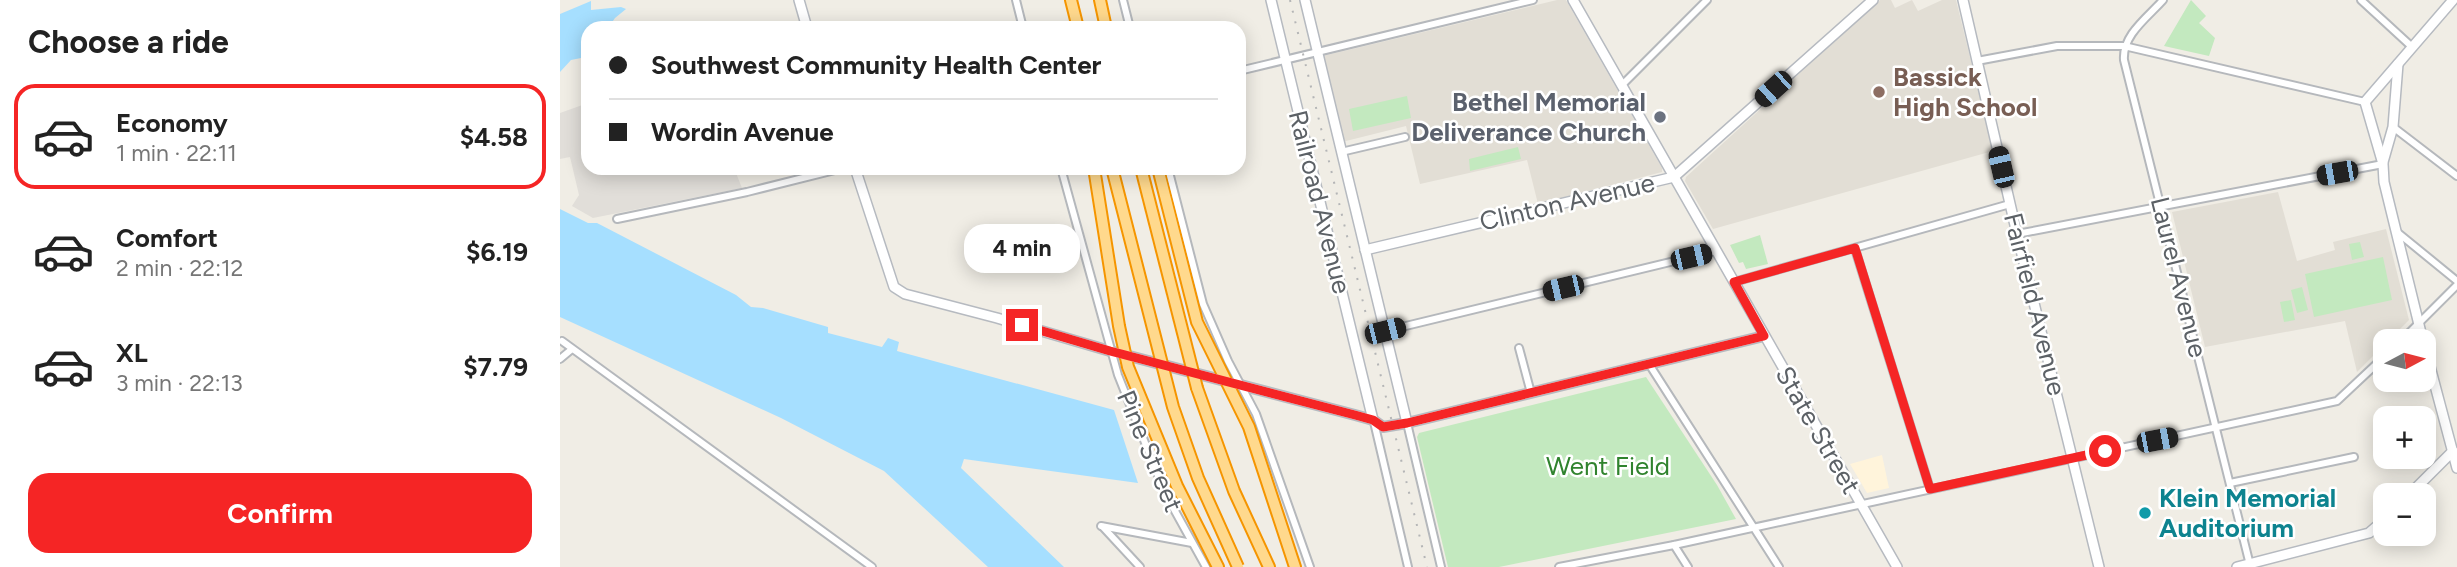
<!DOCTYPE html>
<meta charset="utf-8">
<style>
body{margin:0;font-family:Figtree,sans-serif;background:#f2f2f2;color:#222;height:100vh;display:flex;flex-direction:column;font-size:26px;white-space:nowrap}
*{box-sizing:border-box;margin:0}
p{font-size:23px;color:#767676}
.icon{flex:none;width:38px;height:38px;fill:none;stroke:currentColor;stroke-width:2;stroke-linecap:round;stroke-linejoin:round}
.map{position:relative;flex:1;overflow:hidden}
.drawer{display:flex;flex-direction:column;background:#fff;width:560px}
.drawer>*{flex:none}
.top-card{position:absolute;left:21px;top:21px;width:665px;height:154px;border-radius:21px;box-shadow:0 4px 18px #0003;display:grid;align-content:center;height:154px;padding:0 28px;background:#fff}
.needle{width:46px;rotate:83deg}
.controls{position:absolute;left:1813px;top:329px;display:grid;gap:14px}
.controls a{display:grid;place-items:center;width:63px;height:63px;border-radius:14px;background:#fff;box-shadow:0 4px 18px #0003;font-size:35px}
.end{position:absolute;width:32px;height:32px;margin:-16px;border:9px solid #f52525;background:#fff;box-shadow:0 0 0 4px #fff}
.from{border-radius:50%}
.bubble{position:absolute;height:49px;border-radius:21px;background:#fff;box-shadow:0 4px 18px #0003;font-size:23px;font-weight:700;line-height:49px;text-align:center}
.car{position:absolute;width:21px;height:42px;margin:-21px -10px;border-radius:9px;box-shadow:0 0 5px 2px #0007;background:linear-gradient(#222 24%,#8ab4d8 0 40%,#222 0 76%,#8ab4d8 0 86%,#222 0)}
.top-card b{display:flex;align-items:center;gap:24px;height:66px;font-size:26px}
.top-card b+b{border-top:2px solid #e0e0e0}
.top-card i{width:18px;height:18px;background:#222}
ul{padding:0;list-style:none}
li{display:flex;align-items:center;gap:21px;height:105px;margin:0 14px 10px;padding:0 14px;border:4px solid transparent;border-radius:21px}
li div{flex:1}
li b{display:block;font-size:26px}
li em{font-style:normal;font-weight:700}
li.selected{border-color:#f52525}
li>.icon{width:63px;height:63px;stroke-width:1.5}
h2{padding:0 28px;font-size:32px;line-height:84px}
.button{display:flex;gap:14px;margin-top:auto;padding:14px 28px}
.button a{flex:1;height:80px;border-radius:21px;background:#f52525;color:#fff;font-size:28px;font-weight:700;line-height:80px;text-align:center}
main{display:flex;flex:1;min-height:0}
.map>svg:first-child{display:block}
.commercial{fill:#fff4db}
.industrial{fill:#e1ded9}
.education{fill:#e2ded5}
.green{fill:#c3e9bf}
.water{fill:#a6dfff}
.lines{fill:none;stroke-linecap:round;stroke-linejoin:round}
.street-casing{stroke:#b5b8bc;stroke-width:10}
.secondary-casing{stroke:#b6bac0;stroke-width:12}
.highway-casing{stroke:#f59500;stroke-width:14}
.street{stroke:#fff;stroke-width:6}
.secondary{stroke:#fff;stroke-width:9}
.highway{stroke:#ffd98d;stroke-width:10}
.rail{stroke:#b4b5b6;stroke-width:2;stroke-dasharray:2 9;stroke-linecap:butt}
.highway-bridge-casing{stroke:#f59500;stroke-width:14;stroke-linecap:butt}
.highway-bridge{stroke:#ffd98d;stroke-width:10}
.route{stroke:#f52525;stroke-width:9}
.education-dot{fill:#8d6e63;stroke:#fff;stroke-width:2.5}
.worship-dot{fill:#6b7280;stroke:#fff;stroke-width:2.5}
.culture-dot{fill:#0f9aa8;stroke:#fff;stroke-width:2.5}
.labels{text-anchor:middle;dominant-baseline:central;stroke-width:5;stroke-linejoin:round;paint-order:stroke}
.education-label{font-size:26px;font-weight:bold;fill:#785e54;stroke:#fff;text-anchor:start}
.worship-label{font-size:26px;font-weight:bold;fill:#5b616d;stroke:#fff;text-anchor:end}
.street-label{font-size:26px;fill:#5c6166;stroke:#fff}
.park-label{font-size:26px;fill:#30832e;stroke:#fff}
.culture-label{font-size:26px;font-weight:bold;fill:#0d838f;stroke:#fff;text-anchor:start}
</style>
<main>
<section class="drawer">
<h2>Choose a ride</h2>
<ul>
<li class="selected"><svg class="icon" aria-label="car" viewBox="0 0 24 24"><path d="M5 17H2v-5l4-1 3-4h7l3 4 3 1v5h-3M9 17h6M6 11h13"/><circle cx="7" cy="17" r="2"/><circle cx="17" cy="17" r="2"/></svg><div><b>Economy</b><p>1 min · 22:11</p></div><em>$4.58</em></li>
<li><svg class="icon" aria-label="car" viewBox="0 0 24 24"><path d="M5 17H2v-5l4-1 3-4h7l3 4 3 1v5h-3M9 17h6M6 11h13"/><circle cx="7" cy="17" r="2"/><circle cx="17" cy="17" r="2"/></svg><div><b>Comfort</b><p>2 min · 22:12</p></div><em>$6.19</em></li>
<li><svg class="icon" aria-label="car" viewBox="0 0 24 24"><path d="M5 17H2v-5l4-1 3-4h7l3 4 3 1v5h-3M9 17h6M6 11h13"/><circle cx="7" cy="17" r="2"/><circle cx="17" cy="17" r="2"/></svg><div><b>XL</b><p>3 min · 22:13</p></div><em>$7.79</em></li>
</ul>
<div class="button"><a>Confirm</a></div>
</section>
<div class="map">
<svg width="1897" height="567" viewBox="0 0 1897 567">
<rect width="100%" height="100%" fill="#f0ede5"/>
<polygon class="commercial" points="1322,455 1329,488 1307,493 1290,464"/>
<polygon class="industrial" points="28,103 28,168 174,168 182,188 33,218 12,206 19,195 10,157 0,159 0,113"/>
<g class="education">
<polygon points="997,0 1006,0 1102,168 1102,172 978,204 967,160 860,184 846,126 782,142 763,56"/>
<polygon points="1320,0 1331,0 1335,8 1352,0 1358,11 1382,0 1396,0 1433,151 1153,229 1125,181 1126,177"/>
<polygon points="1718,192 1737,261 1775,250 1773,242 1826,229 1849,320 1797,372 1785,321 1645,347 1612,212"/>
</g>
<g class="green">
<polygon points="1631,0 1646,16 1639,23 1655,38 1649,56 1604,46"/>
<polygon points="847,96 851,118 793,131 789,109"/>
<polygon points="958,147 961,159 910,171 909,159"/>
<polygon points="1200,235 1208,264 1186,269 1183,262 1179,263 1170,245"/>
<polygon points="1800,242 1804,257 1792,260 1789,244"/>
<polygon points="1823,257 1832,300 1754,317 1745,274"/>
<polygon points="1742,287 1748,310 1737,313 1731,290"/>
<polygon points="1731,300 1735,320 1724,322 1720,302"/>
<polygon points="1086,377 1157,485 1176,519 939,567 888,567 857,437 859,433"/>
</g>
<g class="water">
<polygon points="31,1 31,10 61,7 66,9 55,18 48,28 28,28 28,54 21,58 11,60 0,72 0,14"/>
<polygon points="0,209 28,223 37,223 176,295 191,307 203,308 268,327 268,333 322,347 328,338 339,342 337,351 554,410 578,483 404,459 401,468 504,567 428,567 324,471 221,418 0,317"/>
</g>
<g class="lines">
<defs>
<g id="street">
<polyline points="456,0 463,28"/>
<polyline points="563,0 570,28"/>
<path d="M1603,0c-15,17 -41,35 -39,60l126,505"/>
<polyline points="1801,0 1851,46"/>
<polyline points="1417,61 1497,46 1564,46 1805,102"/>
<polyline points="679,71 973,0"/>
<polyline points="1062,85 1147,0"/>
<polyline points="1833,127 1897,176"/>
<polyline points="781,152 845,137"/>
<polyline points="501,168 558,375 605,493 646,567"/>
<polyline points="608,168 643,304 668,361 696,414 750,567"/>
<polyline points="57,219 187,192 283,168"/>
<polyline points="1837,232 1897,281"/>
<polyline points="1457,234 1823,164"/>
<polyline points="1295,249 1370,489"/>
<polyline points="1174,282 1450,204"/>
<polyline points="825,331 1156,251"/>
<polyline points="2,341 312,567"/>
<polyline points="1841,341 1897,285"/>
<polyline points="959,348 971,393"/>
<polyline points="0,359 12,349"/>
<polyline points="1089,364 1219,567"/>
<polyline points="814,422 848,567"/>
<polyline points="847,423 881,567"/>
<polyline points="1670,483 1794,457"/>
<polyline points="541,526 632,543"/>
<polyline points="543,527 580,567"/>
<polyline points="1114,545 1128,567"/>
<polyline points="999,567 1114,545 1777,401 1825,356"/>
</g>
<g id="secondary">
<polyline points="239,0 247,28"/>
<polyline points="711,0 813,420"/>
<polyline points="745,0 847,423"/>
<polyline points="1013,0 1337,567"/>
<polyline points="1403,0 1457,234 1539,567"/>
<polyline points="1823,162 1833,127 1838,64"/>
<polyline points="295,168 334,287 345,294 437,318 550,351 795,415 813,420 823,427 847,423 1204,336"/>
<polyline points="805,250 1114,177 1313,0"/>
<polyline points="1863,341 1824,182 1823,164 1805,102 1893,0"/>
<polyline points="1864,344 1897,468"/>
<polyline points="1849,495 1893,451"/>
<polyline points="1677,567 1809,533 1825,519"/>
</g>
<g id="highway">
<polyline points="511,0 518,28"/>
<polyline points="540,0 546,28"/>
<polyline points="534,168 559,326 568,367 617,486 658,567"/>
<polyline points="598,168 637,322 689,427 735,567"/>
<polyline points="637,388 674,491 709,567"/>
</g>
</defs>
<use href="#street" class="street-casing"/>
<use href="#secondary" class="secondary-casing"/>
<use href="#highway" class="highway-casing"/>
<use href="#street" class="street"/>
<use href="#secondary" class="secondary"/>
<use href="#highway" class="highway"/>
<polyline class="rail" points="730,0 867,567"/>
<defs>
<g id="highway-bridge">
<polyline points="552,168 613,407 638,478 678,567"/>
<polyline points="581,168 637,388"/>
</g>
</defs>
<use href="#highway-bridge" class="highway-bridge-casing"/>
<use href="#highway-bridge" class="highway-bridge"/>
</g>
<g class="lines">
<polyline class="route" points="462,325 550,351 795,415 813,420 823,427 847,423 1204,336 1174,282 1295,248 1370,489 1545,451"/>
</g>
<circle class="education-dot" cx="1319" cy="92" r="7"/>
<circle class="worship-dot" cx="1100" cy="117" r="7"/>
<circle class="culture-dot" cx="1585" cy="513" r="7"/>
<g class="labels">
<g class="education-label">
<text x="1333" y="77">Bassick<tspan x="1333" dy="30">High School</tspan></text>
</g>
<g class="worship-label">
<text x="1086" y="102">Bethel Memorial<tspan x="1086" dy="30">Deliverance Church</tspan></text>
</g>
<g class="street-label">
<text transform="translate(760 202) rotate(76)">Railroad Avenue</text>
<text transform="translate(1007 202) rotate(-13)">Clinton Avenue</text>
<text transform="translate(1619 277) rotate(76)">Laurel Avenue</text>
<text transform="translate(1475 304) rotate(76)">Fairfield Avenue</text>
<text transform="translate(1258 430) rotate(60)">State Street</text>
<text transform="translate(590 451) rotate(67)">Pine Street</text>
</g>
<g class="park-label">
<text x="1048" y="466">Went Field</text>
</g>
<g class="culture-label">
<text x="1599" y="498">Klein Memorial<tspan x="1599" dy="30">Auditorium</tspan></text>
</g>
</g>
</svg>
<div class="controls">
<a><svg class="needle" viewBox="-14 -14 28 28"><path d="M0-13l5 13h-10z" fill="#e53935"/><path d="M0 13l5-13h-10z" fill="#767676"/></svg></a>
<a>+</a>
<a>−</a>
</div>
<i class="end from" style="left:1545px;top:451px"></i>
<i class="end" style="left:462px;top:325px"></i>
<div class="bubble" style="left:404px;top:224px;width:116px">4 min</div>
<i class="car" style="left:1213px;top:89px;rotate:228deg"></i>
<i class="car" style="left:1441px;top:167px;rotate:347deg"></i>
<i class="car" style="left:1777px;top:173px;rotate:260deg"></i>
<i class="car" style="left:1131px;top:257px;rotate:77deg"></i>
<i class="car" style="left:1003px;top:288px;rotate:257deg"></i>
<i class="car" style="left:825px;top:331px;rotate:76deg"></i>
<i class="car" style="left:1597px;top:440px;rotate:79deg"></i>
<div class="top-card">
<b><i class="from"></i>Southwest Community Health Center</b>
<b><i></i>Wordin Avenue</b>
</div>
</div>
</main>
